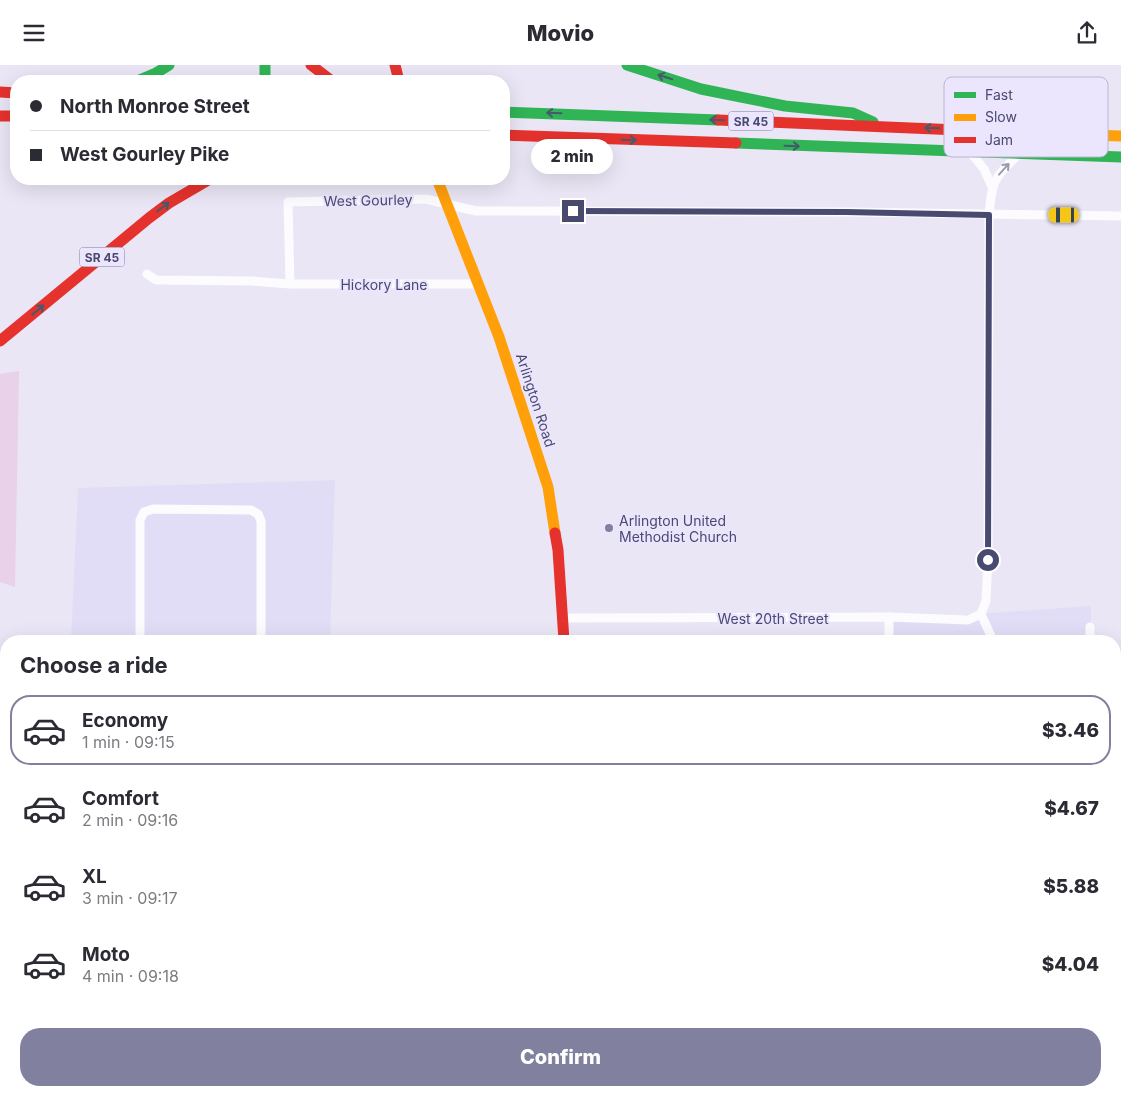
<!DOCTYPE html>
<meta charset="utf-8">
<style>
body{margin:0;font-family:Inter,sans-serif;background:#f7f7f7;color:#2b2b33;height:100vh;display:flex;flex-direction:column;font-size:19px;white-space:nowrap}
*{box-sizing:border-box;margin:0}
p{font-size:16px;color:#7c7c81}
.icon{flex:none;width:28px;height:28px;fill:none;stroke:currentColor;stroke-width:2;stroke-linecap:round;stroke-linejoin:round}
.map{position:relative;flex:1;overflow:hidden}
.details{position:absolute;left:0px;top:570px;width:1121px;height:461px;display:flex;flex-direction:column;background:#fff;border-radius:20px 20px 0 0;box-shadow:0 5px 20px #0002}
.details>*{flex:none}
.banner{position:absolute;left:10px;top:10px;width:500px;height:110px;border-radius:20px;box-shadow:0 5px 20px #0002;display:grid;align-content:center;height:110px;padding:0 20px;background:#fff}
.end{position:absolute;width:22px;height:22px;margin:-11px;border:6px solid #494a70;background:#fff;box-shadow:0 0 0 2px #fff}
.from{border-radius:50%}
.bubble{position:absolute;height:35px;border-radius:18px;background:#fff;box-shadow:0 5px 20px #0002;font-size:16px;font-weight:800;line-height:35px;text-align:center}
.car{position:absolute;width:15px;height:30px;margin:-15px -8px;border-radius:6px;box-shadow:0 0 4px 1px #0007;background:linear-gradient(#f5c518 24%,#345 0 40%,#f5c518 0 76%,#345 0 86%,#f5c518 0)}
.banner b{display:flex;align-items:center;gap:18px;height:48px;font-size:19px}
.banner b+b{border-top:1px solid #e1e1e2}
.banner i{width:12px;height:12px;background:#2b2b33}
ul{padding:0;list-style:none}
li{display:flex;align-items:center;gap:15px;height:70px;margin:0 10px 8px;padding:0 10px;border:2px solid transparent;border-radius:20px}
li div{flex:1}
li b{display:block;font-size:19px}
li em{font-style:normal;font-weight:800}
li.selected{border-color:#81819f}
li>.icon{width:45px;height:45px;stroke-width:1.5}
h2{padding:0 20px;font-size:22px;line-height:60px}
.button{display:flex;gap:10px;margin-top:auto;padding:10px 20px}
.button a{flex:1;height:58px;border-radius:20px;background:#81819f;color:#fff;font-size:20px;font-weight:800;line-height:58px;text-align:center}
header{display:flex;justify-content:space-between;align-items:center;height:65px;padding:0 20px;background:#fff;font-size:22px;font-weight:800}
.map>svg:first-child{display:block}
.residential{fill:#e2ddf6}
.green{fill:#e8d1e9}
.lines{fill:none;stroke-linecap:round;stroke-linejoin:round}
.street{stroke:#fcfbfe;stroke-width:9}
.fast{stroke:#30b455;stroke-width:11}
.slow{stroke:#ff9f0a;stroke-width:11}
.jam{stroke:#e5322d;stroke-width:11}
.oneway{stroke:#455a6c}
.oneway2{stroke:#9a9ab0}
.route{stroke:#494a70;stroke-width:6}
.poi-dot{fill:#81819f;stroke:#ebe5fe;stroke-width:2}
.labels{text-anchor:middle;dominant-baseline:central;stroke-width:4;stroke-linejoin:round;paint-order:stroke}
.shield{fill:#ebe5fe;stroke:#7a789b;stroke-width:1}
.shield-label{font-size:12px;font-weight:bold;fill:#494a70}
.street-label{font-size:14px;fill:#494a70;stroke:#ebe5fe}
.poi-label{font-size:14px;fill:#494a70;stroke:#ebe5fe;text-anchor:start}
.key{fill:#ebe5fe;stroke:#bab6d3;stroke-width:1}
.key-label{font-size:14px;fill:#494a70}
</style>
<header><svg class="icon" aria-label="menu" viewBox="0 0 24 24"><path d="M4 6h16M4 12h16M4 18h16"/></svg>Movio<svg class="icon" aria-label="share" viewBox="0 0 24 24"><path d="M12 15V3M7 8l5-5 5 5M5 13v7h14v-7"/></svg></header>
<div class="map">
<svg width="1121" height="1031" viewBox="0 0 1121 1031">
<rect width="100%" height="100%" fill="#eae6f5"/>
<g class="residential">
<polygon points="335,415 330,576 71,576 78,423"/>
<polygon points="1091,541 1091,576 892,576 892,555"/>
<rect x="1115" y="620" width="6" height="251"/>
<polygon points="0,649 6,649 6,1025 329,1025 329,1031 0,1031"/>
</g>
<g class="green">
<polygon points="19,306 15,522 0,517 0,309"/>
<polygon points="329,1025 371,1025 372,1031 329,1031"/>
</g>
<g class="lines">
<g class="street">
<polyline points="970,87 984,104 992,122"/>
<polyline points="147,209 156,215 251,216 290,219"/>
<polyline points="477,219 290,219 288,137 426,134 476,146 845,147 1121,151"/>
<polyline points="563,553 889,552 968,555 981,549"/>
<polyline points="140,576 140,455 144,447 153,444 251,445 258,449 261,456 261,576"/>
<polyline points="889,576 889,552"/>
<path d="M991,576v-5l-10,-22 5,-13 2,-41 1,-345c3,-33 4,-37 29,-60"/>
<polyline points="1090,576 1090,562"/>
<polyline points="0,666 6,665"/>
<polyline points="1115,737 1121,737"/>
<polyline points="0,850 6,850"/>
<polyline points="1115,865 1121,865"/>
<polyline points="75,1025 75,1031"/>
</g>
<g class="fast">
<polyline points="265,0 265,16"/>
<polyline points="627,0 701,24 785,41 853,48 873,57"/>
<polyline points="137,16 156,8 169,0"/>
<polyline points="504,47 718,55"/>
<polyline points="736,78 1121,92"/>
</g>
<g class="slow">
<polyline points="1057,69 1121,71"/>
<polyline points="437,114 499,272 548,422 555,468"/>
</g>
<g class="jam">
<polyline points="311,0 332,16"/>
<polyline points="395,0 399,16"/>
<polyline points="0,27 16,28"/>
<polyline points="0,51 16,51"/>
<polyline points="718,55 1057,69"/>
<polyline points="504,70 736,78"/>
<polyline points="0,276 149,153 169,138 210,114"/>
<polyline points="555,468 558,485 564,576"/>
<polyline points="686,1025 689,1031"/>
</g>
</g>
<defs><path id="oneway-shaft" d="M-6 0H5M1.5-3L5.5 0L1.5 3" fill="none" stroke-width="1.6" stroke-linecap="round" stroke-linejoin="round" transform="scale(1.25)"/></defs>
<g class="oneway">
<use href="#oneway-shaft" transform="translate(665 12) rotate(-162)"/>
<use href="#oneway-shaft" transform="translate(554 48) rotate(-178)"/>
<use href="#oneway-shaft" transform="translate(717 55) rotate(-178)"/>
<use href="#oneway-shaft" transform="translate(932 63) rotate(-178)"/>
<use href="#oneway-shaft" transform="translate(629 75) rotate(2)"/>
<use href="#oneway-shaft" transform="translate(792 81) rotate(2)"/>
<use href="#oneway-shaft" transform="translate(163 142) rotate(-37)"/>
<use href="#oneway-shaft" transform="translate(38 245) rotate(-40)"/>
</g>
<use class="oneway2" href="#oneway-shaft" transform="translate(1004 104) rotate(-48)"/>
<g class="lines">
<polyline class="route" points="573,146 846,147 989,150 988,495"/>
</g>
<circle class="poi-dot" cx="609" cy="463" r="5"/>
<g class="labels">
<g class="shield">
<rect x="728.5" y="46.5" width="45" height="19" rx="4"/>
<rect x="79.5" y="182.5" width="45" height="19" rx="4"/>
</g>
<g class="shield-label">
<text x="751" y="56">SR 45</text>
<text x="102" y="192">SR 45</text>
</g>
<g class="street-label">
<text transform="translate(368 135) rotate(-1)">West Gourley</text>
<text x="384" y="219">Hickory Lane</text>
<text transform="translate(536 335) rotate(72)">Arlington Road</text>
<text x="773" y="553">West 20th Street</text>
</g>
<g class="poi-label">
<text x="619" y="455">Arlington United<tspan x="619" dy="16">Methodist Church</tspan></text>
</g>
</g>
<rect x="944" y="12" width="164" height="80" rx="8" class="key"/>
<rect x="954" y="27" width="22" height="6" fill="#30b455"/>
<rect x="954" y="49" width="22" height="7" fill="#ff9f0a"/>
<rect x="954" y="72" width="22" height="6" fill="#e5322d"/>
<g class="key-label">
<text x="985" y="35">Fast</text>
<text x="985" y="57">Slow</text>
<text x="985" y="80">Jam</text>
</g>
</svg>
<i class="end from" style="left:988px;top:495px"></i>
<i class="end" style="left:573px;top:146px"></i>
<div class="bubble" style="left:531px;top:74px;width:82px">2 min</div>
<i class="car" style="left:1064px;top:150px;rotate:270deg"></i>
<div class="banner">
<b><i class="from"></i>North Monroe Street</b>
<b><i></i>West Gourley Pike</b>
</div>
<section class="details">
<h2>Choose a ride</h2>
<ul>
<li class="selected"><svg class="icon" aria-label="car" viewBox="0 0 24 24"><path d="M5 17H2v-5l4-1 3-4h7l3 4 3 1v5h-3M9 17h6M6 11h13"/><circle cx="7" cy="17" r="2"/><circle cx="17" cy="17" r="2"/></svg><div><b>Economy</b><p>1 min · 09:15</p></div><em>$3.46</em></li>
<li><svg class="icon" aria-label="car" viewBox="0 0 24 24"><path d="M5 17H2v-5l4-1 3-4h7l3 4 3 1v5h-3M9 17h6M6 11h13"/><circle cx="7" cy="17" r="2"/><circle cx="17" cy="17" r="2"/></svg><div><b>Comfort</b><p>2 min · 09:16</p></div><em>$4.67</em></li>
<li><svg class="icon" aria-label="car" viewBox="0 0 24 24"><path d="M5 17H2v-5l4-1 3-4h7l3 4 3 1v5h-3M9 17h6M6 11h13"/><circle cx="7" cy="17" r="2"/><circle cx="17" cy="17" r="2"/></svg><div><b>XL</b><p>3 min · 09:17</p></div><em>$5.88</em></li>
<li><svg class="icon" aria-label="car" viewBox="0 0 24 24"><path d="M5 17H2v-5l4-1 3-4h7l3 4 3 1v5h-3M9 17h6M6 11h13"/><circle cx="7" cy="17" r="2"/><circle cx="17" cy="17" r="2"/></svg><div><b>Moto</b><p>4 min · 09:18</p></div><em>$4.04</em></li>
</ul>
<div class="button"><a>Confirm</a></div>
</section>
</div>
